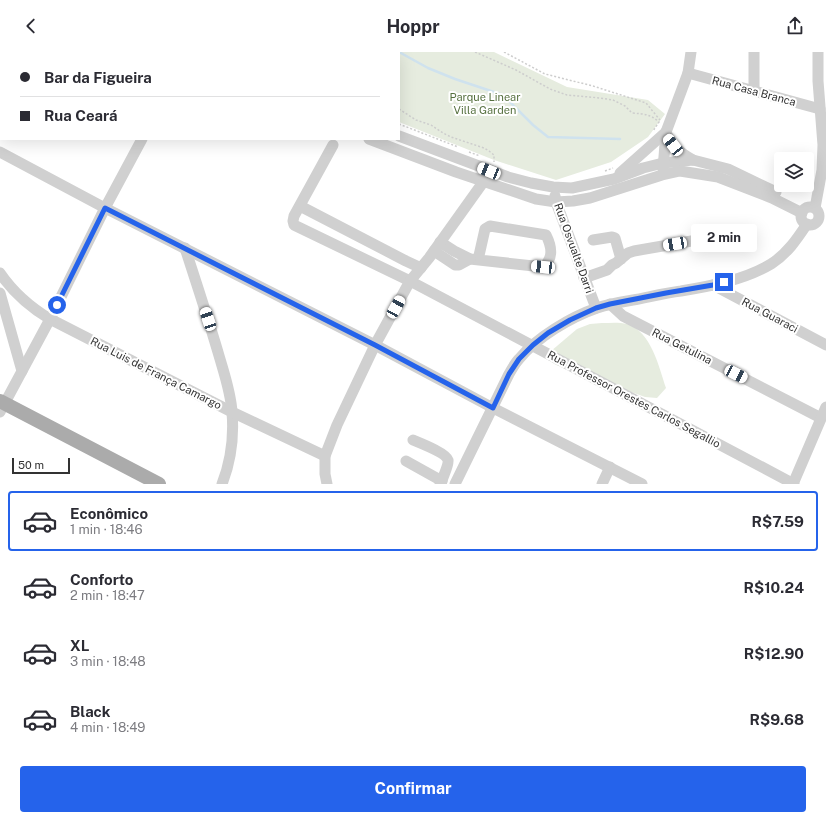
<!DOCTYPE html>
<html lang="pt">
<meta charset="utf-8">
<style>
body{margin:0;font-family:"Public Sans",sans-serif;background:#f7f7f7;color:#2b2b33;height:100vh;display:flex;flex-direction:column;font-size:15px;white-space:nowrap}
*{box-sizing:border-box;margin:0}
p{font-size:13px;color:#7c7c81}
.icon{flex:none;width:22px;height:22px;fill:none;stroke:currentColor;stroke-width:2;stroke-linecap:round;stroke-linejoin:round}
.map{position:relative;height:432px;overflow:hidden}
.sheet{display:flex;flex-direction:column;background:#fff;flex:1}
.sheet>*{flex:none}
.top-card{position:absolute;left:0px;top:0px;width:400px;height:88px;box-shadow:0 4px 16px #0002;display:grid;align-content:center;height:88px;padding:0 20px;background:#fff}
.tools{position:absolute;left:774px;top:100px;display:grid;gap:8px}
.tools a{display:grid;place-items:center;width:40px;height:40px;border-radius:4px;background:#fff;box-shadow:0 4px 16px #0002;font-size:20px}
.scale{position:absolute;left:12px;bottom:10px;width:58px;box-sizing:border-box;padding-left:4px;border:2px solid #333;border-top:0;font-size:11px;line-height:14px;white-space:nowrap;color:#333;-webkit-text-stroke:3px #fff;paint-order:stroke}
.end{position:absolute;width:18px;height:18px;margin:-9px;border:5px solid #2563eb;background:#fff;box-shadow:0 0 0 2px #fff}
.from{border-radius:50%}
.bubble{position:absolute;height:28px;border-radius:4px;background:#fff;box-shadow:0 4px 16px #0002;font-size:13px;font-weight:700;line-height:28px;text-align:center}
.car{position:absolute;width:12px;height:24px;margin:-12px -6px;border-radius:5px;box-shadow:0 0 3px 1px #0007;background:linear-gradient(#fff 24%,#345 0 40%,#fff 0 76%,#345 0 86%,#fff 0)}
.top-card b{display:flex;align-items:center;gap:14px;height:38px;font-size:15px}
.top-card b+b{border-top:1px solid #e1e1e2}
.top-card i{width:10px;height:10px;background:#2b2b33}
ul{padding:7px 0 0;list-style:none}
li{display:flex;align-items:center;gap:12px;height:60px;margin:0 8px 6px;padding:0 12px;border:2px solid transparent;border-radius:4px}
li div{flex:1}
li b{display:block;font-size:15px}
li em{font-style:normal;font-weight:700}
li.on{border-color:#2563eb}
li>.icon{width:36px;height:36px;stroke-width:1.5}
.cta{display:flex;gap:8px;margin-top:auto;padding:8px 20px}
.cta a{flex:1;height:46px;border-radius:4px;background:#2563eb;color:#fff;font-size:16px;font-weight:700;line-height:46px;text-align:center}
header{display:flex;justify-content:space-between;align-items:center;height:52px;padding:0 20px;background:#fff;font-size:18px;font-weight:700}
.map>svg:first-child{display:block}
.green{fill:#e6ecdf}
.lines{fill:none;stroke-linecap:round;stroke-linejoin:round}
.stream{stroke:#cfe2ee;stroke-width:2.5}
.path{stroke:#cdcdcd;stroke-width:1.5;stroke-dasharray:2 2;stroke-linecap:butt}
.minor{stroke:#d0d0d0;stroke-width:11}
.major{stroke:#ababab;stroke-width:14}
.route{stroke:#2563eb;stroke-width:5}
.labels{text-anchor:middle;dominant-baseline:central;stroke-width:4;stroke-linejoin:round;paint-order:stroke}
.street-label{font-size:11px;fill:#333;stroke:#fff}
.park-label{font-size:11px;fill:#56703f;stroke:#fff}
</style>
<header><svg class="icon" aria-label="back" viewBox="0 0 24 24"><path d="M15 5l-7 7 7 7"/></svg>Hoppr<svg class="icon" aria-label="share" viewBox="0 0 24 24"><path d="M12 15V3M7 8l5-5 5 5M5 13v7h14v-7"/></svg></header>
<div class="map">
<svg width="826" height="432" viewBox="0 0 826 432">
<rect width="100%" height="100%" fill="#fff"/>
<g class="green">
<polygon points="261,0 494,0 567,35 648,48 665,62 648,85 611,110 556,128 494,108 399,70 399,1 263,1"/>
<path d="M602,271c8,0 17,-1 25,1 24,7 32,43 39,64l-9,10 -12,-1 -89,-32 -12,-8 33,-28 13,-5z"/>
</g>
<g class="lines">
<polyline class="stream" points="399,0 428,16 455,27 503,43 533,73 548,85 620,87"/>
<g class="path">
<polyline points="248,0 249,1"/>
<polyline points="266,0 266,1"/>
<polyline points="356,0 357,1"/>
<path d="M475,0l41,18 34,19 17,6 33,3 13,2 12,6 7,7c12,1 18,1 27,9l-6,9"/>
<polyline points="504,0 545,22 593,34 646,51 660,68"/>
<polyline points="399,57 416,68 431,73 443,81 451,85 484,96 489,99 494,103 494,110"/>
<polyline points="399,72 458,95"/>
<polyline points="469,100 480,104"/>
<polyline points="605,119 613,116"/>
</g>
<g class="minor">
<polyline points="114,0 115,1"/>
<polyline points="140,0 141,1"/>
<polyline points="207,0 208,1"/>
<polyline points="230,0 231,1"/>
<polyline points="52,1 53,0"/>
<polyline points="180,1 180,0"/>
<polyline points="688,21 820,57"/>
<polyline points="754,38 754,0"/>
<path d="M666,80c5,14 15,21 27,28"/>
<polyline points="399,84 508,125 531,131 553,135 572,136 614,127 643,116 663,111 693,108 728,117 776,140"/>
<polyline points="369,87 456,120 536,147 556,150 573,149 590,146 662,123 680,119 718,125 772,146 802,161"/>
<polyline points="333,93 294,164 293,169 294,173 410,229 794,432"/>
<polyline points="0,100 105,156 375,293 493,356 642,432"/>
<polyline points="663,117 666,80 688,21 691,0"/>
<polyline points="620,121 666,80"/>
<polyline points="555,144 556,150 596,256"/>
<polyline points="300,154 406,209 421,216"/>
<circle cx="810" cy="164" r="9"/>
<polyline points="815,156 822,118 823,93 818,29 818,0"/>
<polyline points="593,188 612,185 615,186 621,207"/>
<path d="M440,190l14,9 16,8 73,8c11,-9 9,-20 3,-32l-56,-9 -5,3 -7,31"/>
<path d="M185,196c12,37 24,73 35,111 5,17 11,35 12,53 2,24 -1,49 -10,72"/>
<polyline points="434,199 455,213 459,213 470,207"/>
<path d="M0,221c13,19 30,34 50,46l182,93 93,44"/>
<polyline points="584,226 607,218 612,213 616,211 628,201 634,199 703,187"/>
<polyline points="713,233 826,293"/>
<polyline points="0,241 22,319"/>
<polyline points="610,252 623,264 821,366"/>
<polyline points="0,360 50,267 105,156 142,87"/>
<path d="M413,388c7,3 33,13 35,20 1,5 -5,16 -6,21"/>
<polyline points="406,409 442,429 440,432"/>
<polyline points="327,432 325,422 325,404 337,373 375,293 410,229 429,206 484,129 486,123"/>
<path d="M455,432l54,-110c3,-5 6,-11 10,-15 18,-22 52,-42 78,-51 12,-4 24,-6 36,-8 16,-3 32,-7 48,-9 30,-5 63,-11 90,-27 16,-10 26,-25 36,-40"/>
<polyline points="602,432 610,415"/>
<polyline points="793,432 826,355"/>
</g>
<polyline class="major" points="0,349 159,432"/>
</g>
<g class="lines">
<polyline class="route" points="57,253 105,156 375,293 493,356 509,322 519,307 533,293 548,281 570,268 596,256 610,252 666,241 713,233 724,230"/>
</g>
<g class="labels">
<g class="street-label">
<text transform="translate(754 39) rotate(15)">Rua Casa Branca</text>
<text transform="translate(574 196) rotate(70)">Rua Osvualte Darri</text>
<text transform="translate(770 263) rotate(28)">Rua Guaraci</text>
<text transform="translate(682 294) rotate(27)">Rua Getulina</text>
<text transform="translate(156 321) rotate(27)">Rua Luis de França Camargo</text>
<text transform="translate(634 347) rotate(28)">Rua Professor Orestes Carlos Segallio</text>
</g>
<g class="park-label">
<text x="485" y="45">Parque Linear<tspan x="485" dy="13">Villa Garden</tspan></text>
</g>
</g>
</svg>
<div class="tools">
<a><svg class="icon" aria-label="layers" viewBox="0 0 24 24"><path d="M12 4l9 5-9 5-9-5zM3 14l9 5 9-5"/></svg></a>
</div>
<div class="scale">50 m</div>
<i class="end from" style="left:57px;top:253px"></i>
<i class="end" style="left:724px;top:230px"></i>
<div class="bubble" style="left:691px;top:172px;width:66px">2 min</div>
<i class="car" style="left:673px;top:93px;rotate:322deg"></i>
<i class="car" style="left:489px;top:119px;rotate:292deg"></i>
<i class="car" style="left:675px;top:192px;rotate:260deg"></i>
<i class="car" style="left:543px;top:215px;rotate:276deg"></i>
<i class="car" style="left:396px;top:255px;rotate:29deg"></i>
<i class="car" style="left:208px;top:267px;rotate:342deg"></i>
<i class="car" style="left:736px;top:322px;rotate:117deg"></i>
<div class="top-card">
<b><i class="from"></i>Bar da Figueira</b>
<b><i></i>Rua Ceará</b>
</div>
</div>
<section class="sheet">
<ul>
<li class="on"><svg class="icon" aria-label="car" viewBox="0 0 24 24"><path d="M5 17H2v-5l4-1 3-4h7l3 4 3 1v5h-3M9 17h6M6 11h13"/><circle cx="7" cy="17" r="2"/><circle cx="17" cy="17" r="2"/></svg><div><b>Econômico</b><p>1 min · 18:46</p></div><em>R$7.59</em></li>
<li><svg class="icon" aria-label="car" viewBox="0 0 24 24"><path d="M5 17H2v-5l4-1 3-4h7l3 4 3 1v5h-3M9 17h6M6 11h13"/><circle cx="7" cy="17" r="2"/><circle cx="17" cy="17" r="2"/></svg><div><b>Conforto</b><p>2 min · 18:47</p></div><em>R$10.24</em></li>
<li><svg class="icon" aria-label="car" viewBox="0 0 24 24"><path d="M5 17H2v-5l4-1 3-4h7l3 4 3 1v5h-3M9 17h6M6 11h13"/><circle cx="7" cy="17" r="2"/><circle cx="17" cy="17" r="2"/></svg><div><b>XL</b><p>3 min · 18:48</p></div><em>R$12.90</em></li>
<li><svg class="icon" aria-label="car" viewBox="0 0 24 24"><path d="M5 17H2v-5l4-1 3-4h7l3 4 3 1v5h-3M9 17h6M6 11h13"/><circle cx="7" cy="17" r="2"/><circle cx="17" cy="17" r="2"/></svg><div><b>Black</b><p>4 min · 18:49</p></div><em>R$9.68</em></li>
</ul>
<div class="cta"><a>Confirmar</a></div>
</section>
